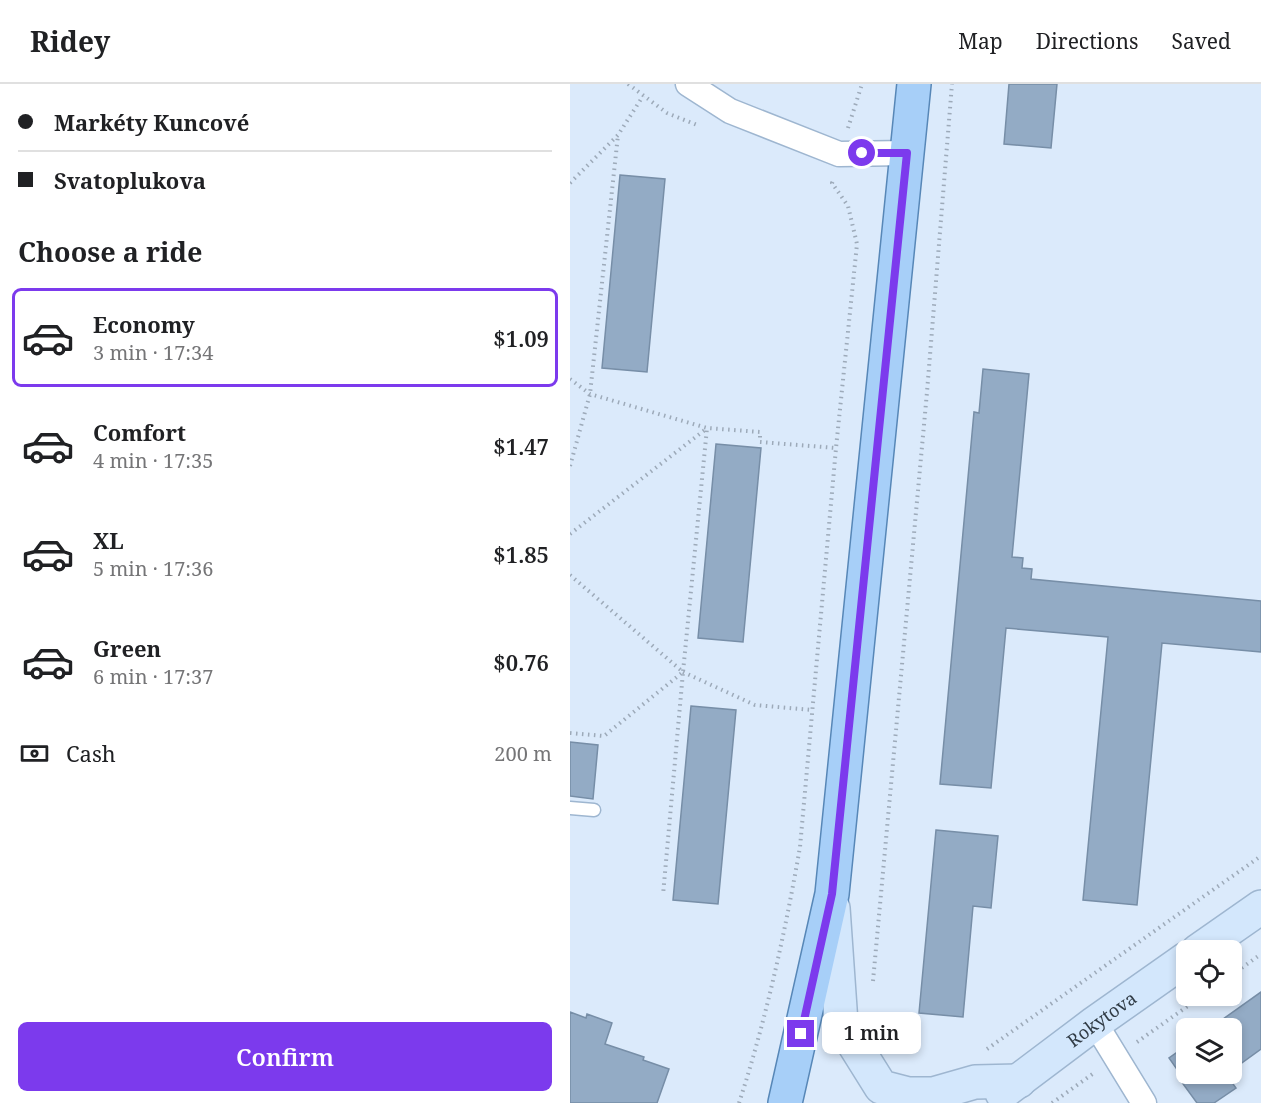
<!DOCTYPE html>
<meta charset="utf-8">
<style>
body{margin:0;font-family:"Noto Serif",serif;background:#f2f2f2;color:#202124;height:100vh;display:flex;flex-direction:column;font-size:22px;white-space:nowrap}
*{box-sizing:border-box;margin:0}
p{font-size:20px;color:#757577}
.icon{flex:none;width:33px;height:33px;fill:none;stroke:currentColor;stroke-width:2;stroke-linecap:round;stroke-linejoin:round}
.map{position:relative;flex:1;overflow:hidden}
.panel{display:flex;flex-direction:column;background:#fff;width:570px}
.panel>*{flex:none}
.banner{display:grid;align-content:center;height:132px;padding:0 18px;background:#fff}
.buttons{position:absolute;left:606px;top:856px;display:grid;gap:12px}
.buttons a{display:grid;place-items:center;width:66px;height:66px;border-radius:9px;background:#fff;box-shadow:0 3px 9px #0003;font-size:30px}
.end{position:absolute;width:27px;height:27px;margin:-14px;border:8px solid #7c3aed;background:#fff;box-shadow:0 0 0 3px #fff}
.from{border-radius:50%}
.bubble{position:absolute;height:42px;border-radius:9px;background:#fff;box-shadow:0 3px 9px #0003;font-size:20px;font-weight:600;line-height:42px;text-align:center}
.banner b{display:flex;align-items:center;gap:21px;height:57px;font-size:22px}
.banner b+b{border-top:2px solid #e0e0e0}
.banner i{width:15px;height:15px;background:#202124}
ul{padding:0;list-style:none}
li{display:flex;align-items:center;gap:18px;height:99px;margin:0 12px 9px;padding:0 6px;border:3px solid transparent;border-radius:9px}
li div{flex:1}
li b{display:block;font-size:22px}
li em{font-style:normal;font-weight:600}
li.on{border-color:#7c3aed}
li>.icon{width:54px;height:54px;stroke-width:1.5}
h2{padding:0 18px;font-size:27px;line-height:72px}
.pay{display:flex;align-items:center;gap:15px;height:66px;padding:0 18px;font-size:22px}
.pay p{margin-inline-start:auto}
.action{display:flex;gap:12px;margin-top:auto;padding:12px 18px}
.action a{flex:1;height:69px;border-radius:9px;background:#7c3aed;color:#fff;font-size:24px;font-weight:600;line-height:69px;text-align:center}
header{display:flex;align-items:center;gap:36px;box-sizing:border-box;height:84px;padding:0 30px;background:#fff;border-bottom:2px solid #e0e0e0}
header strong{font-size:28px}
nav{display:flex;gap:33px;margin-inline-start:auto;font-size:21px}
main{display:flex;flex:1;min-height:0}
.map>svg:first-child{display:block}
.building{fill:#93abc5;stroke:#778ea7;stroke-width:1.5}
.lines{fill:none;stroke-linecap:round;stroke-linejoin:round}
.lane-casing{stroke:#9eb6d0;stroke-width:15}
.street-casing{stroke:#9eb6d0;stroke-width:27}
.secondary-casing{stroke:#9eb6d0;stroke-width:36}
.primary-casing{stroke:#5787b7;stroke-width:36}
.path{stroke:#9daab9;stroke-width:4;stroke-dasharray:1.5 4.5;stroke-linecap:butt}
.lane{stroke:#fff;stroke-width:12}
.street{stroke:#fff;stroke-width:24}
.secondary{stroke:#d3e7fc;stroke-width:33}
.primary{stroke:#a7cff8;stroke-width:33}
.route{stroke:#7c3aed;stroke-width:8}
.labels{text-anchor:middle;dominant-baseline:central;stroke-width:4.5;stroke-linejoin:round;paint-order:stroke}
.street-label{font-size:18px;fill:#313c46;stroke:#f1f6fc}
</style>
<header>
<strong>Ridey</strong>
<nav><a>Map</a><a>Directions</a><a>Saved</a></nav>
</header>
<main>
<section class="panel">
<div class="banner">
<b><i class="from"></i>Markéty Kuncové</b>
<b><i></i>Svatoplukova</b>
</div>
<h2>Choose a ride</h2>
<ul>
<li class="on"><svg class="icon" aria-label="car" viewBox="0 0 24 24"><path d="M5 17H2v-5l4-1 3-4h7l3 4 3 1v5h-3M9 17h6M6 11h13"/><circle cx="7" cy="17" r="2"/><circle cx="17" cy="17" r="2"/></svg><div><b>Economy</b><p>3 min · 17:34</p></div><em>$1.09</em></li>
<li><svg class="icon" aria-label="car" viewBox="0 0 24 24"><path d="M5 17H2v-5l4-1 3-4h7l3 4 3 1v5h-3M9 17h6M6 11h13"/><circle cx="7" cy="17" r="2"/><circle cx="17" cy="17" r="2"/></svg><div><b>Comfort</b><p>4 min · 17:35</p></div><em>$1.47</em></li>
<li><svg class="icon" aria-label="car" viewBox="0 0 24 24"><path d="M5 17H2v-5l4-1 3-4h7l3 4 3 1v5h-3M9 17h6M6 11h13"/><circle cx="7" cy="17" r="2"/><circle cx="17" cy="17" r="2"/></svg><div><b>XL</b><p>5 min · 17:36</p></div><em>$1.85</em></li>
<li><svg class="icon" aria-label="car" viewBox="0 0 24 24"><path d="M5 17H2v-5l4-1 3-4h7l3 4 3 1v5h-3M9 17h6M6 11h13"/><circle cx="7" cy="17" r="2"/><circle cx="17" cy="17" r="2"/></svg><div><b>Green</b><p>6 min · 17:37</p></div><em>$0.76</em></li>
</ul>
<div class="pay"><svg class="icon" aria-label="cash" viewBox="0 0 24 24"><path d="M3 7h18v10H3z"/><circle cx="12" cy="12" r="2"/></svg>Cash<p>200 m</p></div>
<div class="action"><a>Confirm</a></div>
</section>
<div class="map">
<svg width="691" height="1019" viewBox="0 0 691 1019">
<rect width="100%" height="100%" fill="#dbeafb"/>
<g class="building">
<polygon points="439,0 487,0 481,64 434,60"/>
<polygon points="50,91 95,95 77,288 32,284"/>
<polygon points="413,285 459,290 442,473 453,474 452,484 462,485 461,495 691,517 691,568 592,559 567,821 513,816 538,553 436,544 421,704 370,700 404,328 409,329"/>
<polygon points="146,360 191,364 173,558 128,554"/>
<polygon points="121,622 166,626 148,820 103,816"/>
<polygon points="0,658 28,661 23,715 0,712"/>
<polygon points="366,746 428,752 421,824 403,822 393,933 349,929"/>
<polygon points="691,908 691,965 662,986 662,945 639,945"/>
<polygon points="0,928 16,934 17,930 42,939 35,960 74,973 73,976 99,985 87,1019 0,1019"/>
<polygon points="616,962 616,990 656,990 666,1004 644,1019 627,1019 608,993 611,991 599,974"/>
</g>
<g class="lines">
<defs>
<polyline id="lane" points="0,724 24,726"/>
<g id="street">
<polyline points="118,0 160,27 269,70 337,69"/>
<polyline points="525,939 574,1019"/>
</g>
<g id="secondary">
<polyline points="263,824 271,939 311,1003 338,1010 363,1010 405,998 449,997"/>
<polyline points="628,867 691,823"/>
<path id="s1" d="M432,1009l93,-70 91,-64"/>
</g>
<polyline id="primary" points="215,1019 262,810 344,0"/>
</defs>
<use href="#lane" class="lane-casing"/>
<use href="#street" class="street-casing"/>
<use href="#secondary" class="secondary-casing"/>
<use href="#primary" class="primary-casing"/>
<g class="path">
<polyline points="58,0 97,29 127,41"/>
<polyline points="278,44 292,0"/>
<polyline points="0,99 48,51 73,12"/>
<polyline points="0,295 20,310 137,344 190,348 190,358 266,364"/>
<polyline points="0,382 20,310 48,51"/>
<polyline points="0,450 136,345"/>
<polyline points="0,491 113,588 137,344"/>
<polyline points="113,588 185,621 242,626"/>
<polyline points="0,649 34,652 113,588 93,811"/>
<polyline points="662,891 691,870"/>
<polyline points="303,897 357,308 382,0"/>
<polyline points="567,958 632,912"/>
<polyline points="417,965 691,772"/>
<path d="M169,1019c27,-83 46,-170 61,-256l36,-399 21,-204 -9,-38 -16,-23 1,-2"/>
<polyline points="482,1019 524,989"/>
</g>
<use href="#lane" class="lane"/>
<use href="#street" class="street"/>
<use href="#secondary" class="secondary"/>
<use href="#primary" class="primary"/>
</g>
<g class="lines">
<polyline class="route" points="231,950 262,810 337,69 292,69"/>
</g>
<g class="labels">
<g class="street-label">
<text stroke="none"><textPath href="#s1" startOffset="124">Rokytova</textPath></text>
</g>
</g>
</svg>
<div class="buttons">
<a><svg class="icon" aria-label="locate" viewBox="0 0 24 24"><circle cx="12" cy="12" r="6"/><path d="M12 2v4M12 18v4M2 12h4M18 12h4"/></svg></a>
<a><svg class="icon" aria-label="layers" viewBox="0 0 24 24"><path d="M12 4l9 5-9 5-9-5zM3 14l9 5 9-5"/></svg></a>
</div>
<i class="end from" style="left:292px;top:69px"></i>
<i class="end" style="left:231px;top:950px"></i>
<div class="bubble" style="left:252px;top:928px;width:99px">1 min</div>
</div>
</main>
